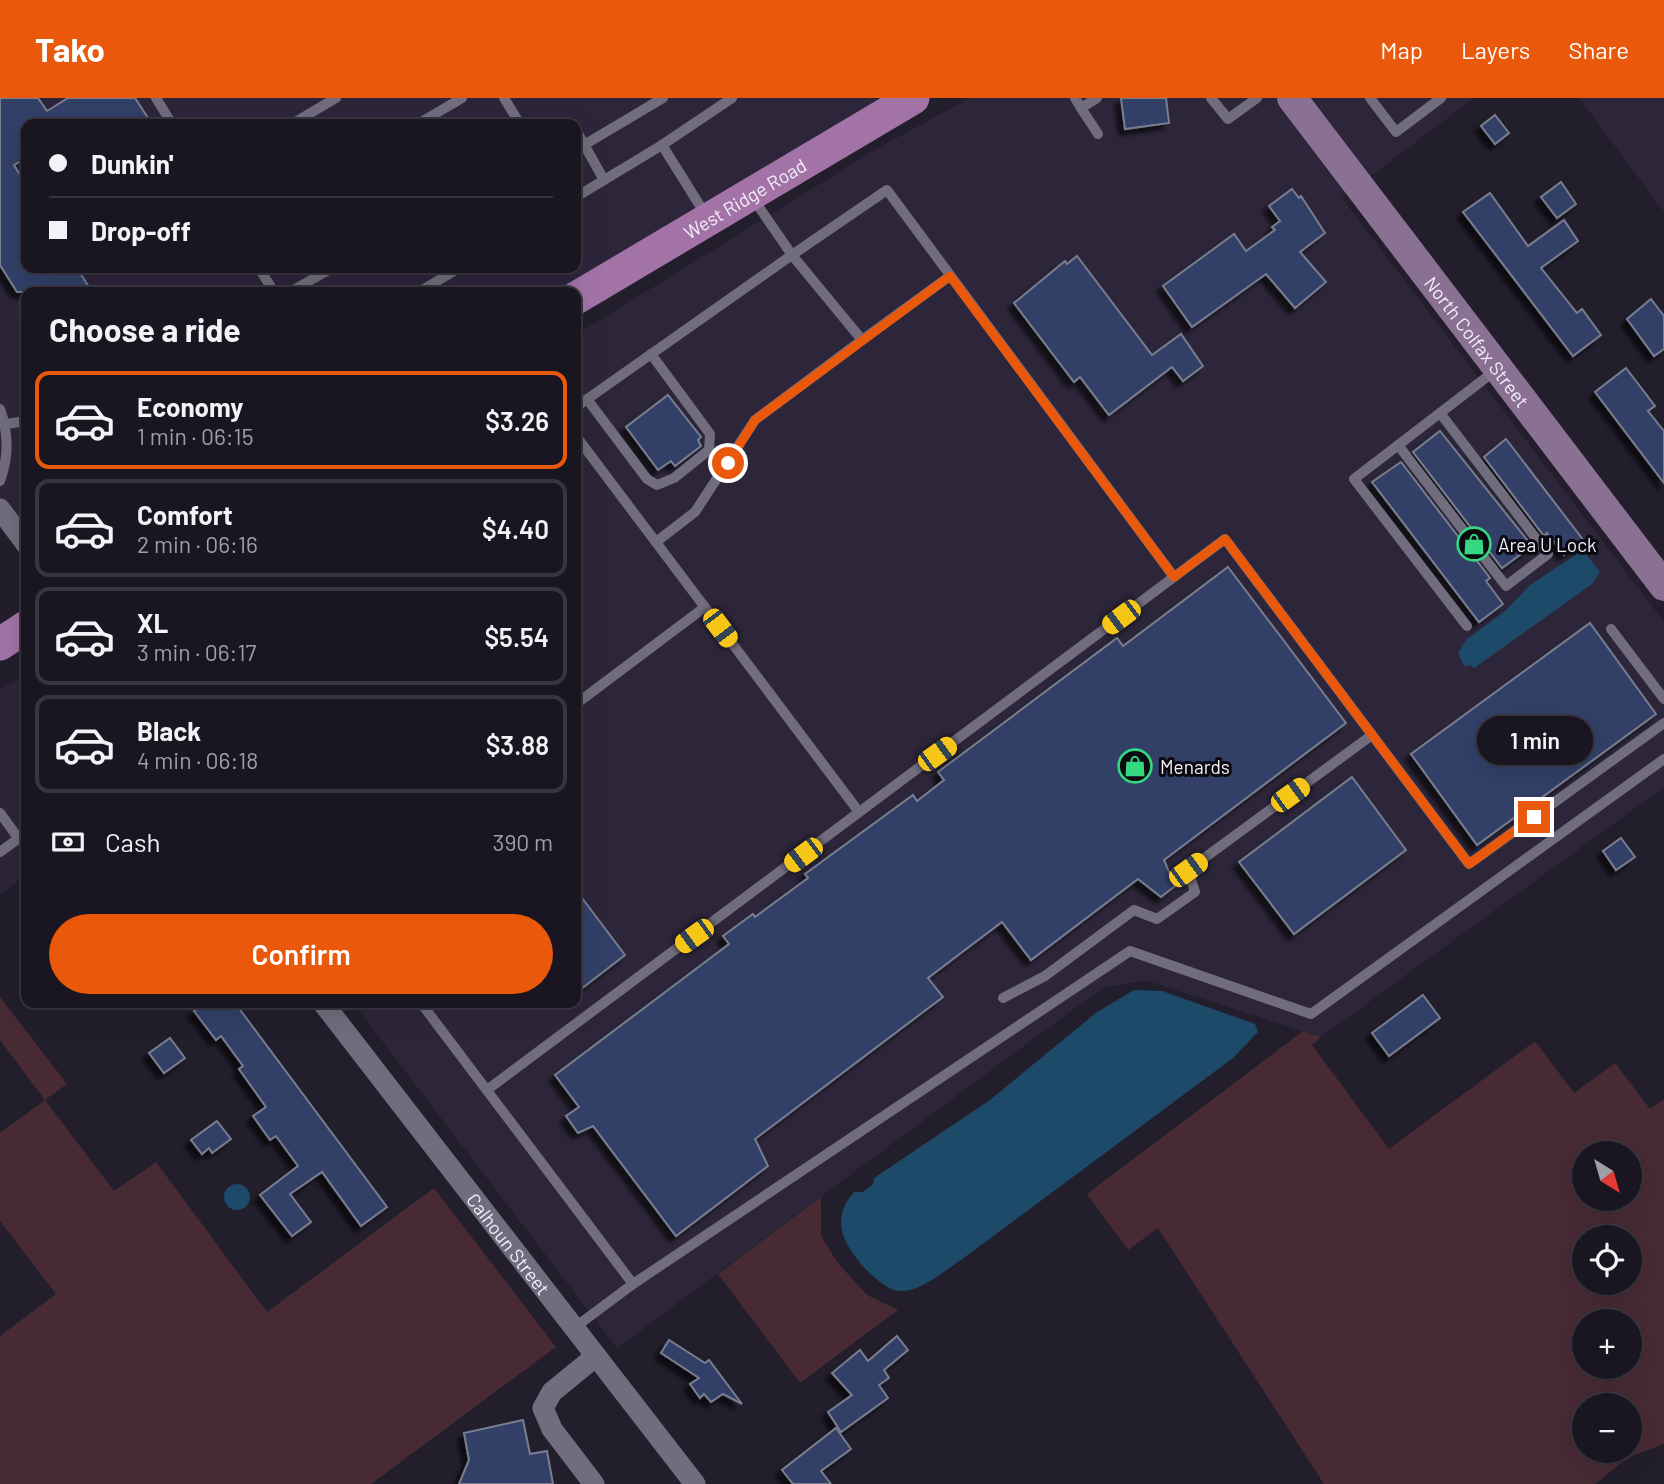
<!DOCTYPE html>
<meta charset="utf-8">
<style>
body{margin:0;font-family:Barlow,sans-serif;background:#27232e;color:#f1f3f6;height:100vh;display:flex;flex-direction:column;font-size:26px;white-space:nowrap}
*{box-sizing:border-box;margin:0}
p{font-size:23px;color:#9f9fa5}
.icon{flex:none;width:38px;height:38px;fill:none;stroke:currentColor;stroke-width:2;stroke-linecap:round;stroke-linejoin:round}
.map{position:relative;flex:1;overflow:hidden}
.details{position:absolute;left:21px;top:189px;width:560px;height:721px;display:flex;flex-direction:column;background:#1a1621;border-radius:14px;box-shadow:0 7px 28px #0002,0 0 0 2px #38353f}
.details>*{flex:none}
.banner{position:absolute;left:21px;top:21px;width:560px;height:154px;border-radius:14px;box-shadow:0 7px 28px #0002,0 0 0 2px #38353f;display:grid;align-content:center;height:154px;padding:0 28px;background:#1a1621}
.needle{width:46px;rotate:143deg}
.fabs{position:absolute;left:1572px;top:1043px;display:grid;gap:14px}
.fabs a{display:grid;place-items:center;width:70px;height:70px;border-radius:50%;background:#1a1621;box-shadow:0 7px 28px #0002,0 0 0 2px #38353f;font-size:35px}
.end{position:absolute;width:32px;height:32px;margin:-16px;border:9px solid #ea580c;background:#fff;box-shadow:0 0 0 4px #fff}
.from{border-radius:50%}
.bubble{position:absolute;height:49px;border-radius:24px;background:#1a1621;box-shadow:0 7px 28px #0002,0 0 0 2px #38353f;font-size:23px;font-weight:600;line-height:49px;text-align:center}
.car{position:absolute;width:21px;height:42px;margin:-21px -10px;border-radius:9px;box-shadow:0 0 5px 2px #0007;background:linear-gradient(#f5c518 24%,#345 0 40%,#f5c518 0 76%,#345 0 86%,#f5c518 0)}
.banner b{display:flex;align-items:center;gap:24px;height:66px;font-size:26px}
.banner b+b{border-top:2px solid #38353f}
.banner i{width:18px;height:18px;background:#f1f3f6}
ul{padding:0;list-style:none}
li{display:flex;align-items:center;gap:21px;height:98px;margin:0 14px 10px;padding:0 14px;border:4px solid #38353f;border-radius:14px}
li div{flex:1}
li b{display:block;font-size:26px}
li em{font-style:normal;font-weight:600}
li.active{border-color:#ea580c}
li>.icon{width:63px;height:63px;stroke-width:1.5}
h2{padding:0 28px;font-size:32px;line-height:84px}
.pay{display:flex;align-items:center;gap:18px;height:77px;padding:0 28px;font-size:26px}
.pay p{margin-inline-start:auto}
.cta{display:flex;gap:14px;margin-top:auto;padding:14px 28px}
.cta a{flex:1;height:80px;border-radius:42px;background:#ea580c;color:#fff;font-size:28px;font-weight:600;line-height:80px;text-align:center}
header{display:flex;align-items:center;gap:42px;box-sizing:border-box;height:98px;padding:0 35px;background:#ea580c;color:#fff}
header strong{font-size:33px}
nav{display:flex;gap:38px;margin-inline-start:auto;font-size:24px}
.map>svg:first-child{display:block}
.built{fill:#2d263a;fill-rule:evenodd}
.green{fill:#482a35;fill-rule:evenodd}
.water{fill:#1c4a68}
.building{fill:#323f67;stroke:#787e8f;stroke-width:2;filter:url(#shadow)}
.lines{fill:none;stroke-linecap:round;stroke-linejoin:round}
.lane{stroke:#726d7e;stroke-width:10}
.street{stroke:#726d7e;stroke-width:21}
.secondary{stroke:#8a7093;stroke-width:30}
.primary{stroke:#a373a7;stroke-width:33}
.route{stroke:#ea580c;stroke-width:9}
.labels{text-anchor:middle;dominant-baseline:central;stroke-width:6;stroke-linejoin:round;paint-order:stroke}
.street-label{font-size:19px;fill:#f2eff9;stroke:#0b0910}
.poi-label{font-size:19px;fill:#f2eff9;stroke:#0b0910;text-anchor:start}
</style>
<header>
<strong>Tako</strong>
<nav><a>Map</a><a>Layers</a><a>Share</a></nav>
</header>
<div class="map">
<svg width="1664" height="1386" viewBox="0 0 1664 1386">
<defs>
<filter id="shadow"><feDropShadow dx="-6" dy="6" stdDeviation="2" flood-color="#0009"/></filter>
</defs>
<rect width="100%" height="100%" fill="#231e2c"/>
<g class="built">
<path d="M0,0h914l-338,194h-550v253l-26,-35zM26,26h550v144h-550z"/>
<polygon points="970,0 1474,0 1342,100 1664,524 1664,689 1321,939 1145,882 1102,890 617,1250 353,905 576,905 576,237 878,50"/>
<polygon points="1579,0 1664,0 1664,114"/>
<polygon points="26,576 26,777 0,796 0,592"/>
</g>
<g class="green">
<polygon points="0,899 67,986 45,1002 114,1093 156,1064 267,1214 434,1090 556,1249 371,1386 0,1386 0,1238 56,1196 0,1123 0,1035 45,1002 0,942"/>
<path d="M1303,933l18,6 -9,8 77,104 146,-108 39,52 41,-30 35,46 14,-10v345l-35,13 -34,27h-271l-166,-256 -30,22 -41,-56zM1629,1055v46h-45v-46zM1584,1139h45v46h-45zM1629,1223v46h-45v-46zM1629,1307v46h-45v-46z"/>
<polygon points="821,1099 821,1138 837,1164 867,1197 898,1212 800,1285 718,1176"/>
</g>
<g class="water">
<polygon points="1583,452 1600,474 1592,486 1474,570 1470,567 1465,569 1458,555 1466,542 1505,513 1530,487"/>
<path d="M1134,892l28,1 93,33 3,8 -25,26 -272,202c-16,10 -41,33 -62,31 -20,-2 -54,-41 -57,-60 -3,-15 2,-28 12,-39h9l10,-8 1,-6 116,-78 107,-88z"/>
<circle cx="237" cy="1099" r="13"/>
</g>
<g class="building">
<polygon points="0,0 38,0 47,13 68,0 135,0 152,26 26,26 26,60 14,67 26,87 26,170 77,170 92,194 17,194 0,167"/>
<polygon points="1121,0 1166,0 1169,25 1125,31"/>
<polygon points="1495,17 1509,35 1495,46 1481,28"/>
<polygon points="1561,84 1576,106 1557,120 1541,99"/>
<polygon points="1292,91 1299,100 1301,98 1325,135 1300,154 1326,184 1295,210 1266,176 1192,229 1163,188 1234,136 1246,153 1275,132 1272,129 1280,123 1269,108"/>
<polygon points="1490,95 1528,148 1564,122 1578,143 1541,170 1577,215 1582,211 1601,237 1573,258 1463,114"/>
<polygon points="1077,158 1152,257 1181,236 1203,268 1183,283 1172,269 1109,317 1080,279 1074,284 1014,205 1065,163 1067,166"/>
<polygon points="1651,201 1664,218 1664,251 1654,258 1627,221"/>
<polygon points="1626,270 1655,308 1648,313 1664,333 1664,385 1595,294"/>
<polygon points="668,297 701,339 698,342 701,348 675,368 671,363 658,372 626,329"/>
<polygon points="1440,333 1532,448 1502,470 1413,354"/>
<polygon points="1506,341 1584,443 1564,457 1547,435 1544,438 1484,359"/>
<polygon points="1401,364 1490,480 1486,483 1503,506 1479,524 1372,384"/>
<polygon points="1228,469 1346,625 1164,762 1175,788 1161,799 1138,781 1031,862 1002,824 928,880 943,899 755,1041 768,1068 676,1138 593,1028 578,1035 566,1018 579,1009 555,977 729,846 723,838 753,816 755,819 808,780 805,776 913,697 917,703 944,682 938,674 1117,540 1123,548"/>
<polygon points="1590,525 1656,616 1477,747 1411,656"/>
<polygon points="1352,679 1406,752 1294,836 1239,764"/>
<polygon points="1621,740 1635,759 1616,772 1603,753"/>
<polygon points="576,792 625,857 576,895"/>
<polygon points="1423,897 1440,920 1389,958 1372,935"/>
<polygon points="206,905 235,905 387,1109 361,1128 322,1074 290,1096 311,1124 292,1138 260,1097 298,1068 276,1038 270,1042 253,1018 266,1009 239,971 243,968 221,938 216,942 194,913"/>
<polygon points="170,940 185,960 164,975 149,955"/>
<polygon points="217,1023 231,1041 212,1055 209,1050 202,1056 191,1042"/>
<polygon points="897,1238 908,1252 884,1272 889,1280 879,1287 888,1300 841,1334 828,1314 852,1297 832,1275 860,1252 868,1263"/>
<polygon points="669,1242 705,1265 709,1262 742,1306 723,1296 711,1304 704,1296 700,1300 690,1286 699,1280 661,1255"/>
<polygon points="523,1322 530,1356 547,1353 553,1386 459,1386 469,1362 464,1335"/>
<polygon points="836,1330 851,1351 821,1373 831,1386 793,1386 782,1372"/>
</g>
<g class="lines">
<g class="lane">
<polyline points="156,0 172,26"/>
<polyline points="504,0 520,26"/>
<polyline points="1075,0 1081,10 1097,0"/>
<polyline points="1211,0 1228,21 1257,0"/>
<polyline points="1370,0 1396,34 1441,0"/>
<polyline points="1081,10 1098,36"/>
<polyline points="292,26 336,0"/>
<polyline points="418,26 462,0"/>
<polyline points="576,32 604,82"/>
<polyline points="584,47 663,0"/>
<polyline points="662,47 732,0"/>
<polyline points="576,99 662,47 707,119"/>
<polyline points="259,170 274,194"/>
<polyline points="290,194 332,170"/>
<polyline points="419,194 459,170"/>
<polyline points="862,242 950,178"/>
<polyline points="587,301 647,381 657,387 674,380 709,352 710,336 651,256"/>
<polyline points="576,309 792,157 862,242 755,322 695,414 656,444"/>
<path d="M0,311c9,25 9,48 0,72"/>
<polyline points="6,326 26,323"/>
<polyline points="576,338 859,714"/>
<polyline points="1398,347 1506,488 1548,456 1440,315"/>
<polyline points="1174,479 1225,441 1469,766 1664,625"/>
<polyline points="1467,528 1354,381 1496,272"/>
<polyline points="1611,531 1664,601"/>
<polyline points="576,606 705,509"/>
<polyline points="0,715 19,741"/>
<polyline points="0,754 26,735"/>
<polyline points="1003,900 1045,878 1134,812 1157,821 1195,794 1188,772 1372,637"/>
<polyline points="421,905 633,1186 574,1230"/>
<polyline points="487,992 1174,479 887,92 792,157 752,99"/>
<polyline points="633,1186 1130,853 1311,916 1664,661"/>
</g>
<g class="street">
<polyline points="0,411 26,446"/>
<path id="s1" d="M323,905l372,481"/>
<polyline points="594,1386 552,1331 543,1310 552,1294 596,1258"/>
</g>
<path class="secondary" id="s2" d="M1292,0l372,488"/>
<g class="primary">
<path id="s3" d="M576,200l337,-200"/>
<polyline points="0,546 26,529"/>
</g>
</g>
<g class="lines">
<polyline class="route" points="728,365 755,322 950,178 1174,479 1225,441 1469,766 1534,719"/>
</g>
<defs>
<symbol id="shop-ring" viewBox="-11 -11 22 22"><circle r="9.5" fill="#0b0910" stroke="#34d881" stroke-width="1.5"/><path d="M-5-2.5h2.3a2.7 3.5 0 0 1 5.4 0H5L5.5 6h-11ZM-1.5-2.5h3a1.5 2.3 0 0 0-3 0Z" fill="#34d881"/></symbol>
</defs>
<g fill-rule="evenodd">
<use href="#shop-ring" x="1455" y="427" width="38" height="38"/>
<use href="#shop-ring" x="1116" y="649" width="38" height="38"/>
</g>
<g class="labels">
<g class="street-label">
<text stroke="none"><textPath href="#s3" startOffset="196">West Ridge Road</textPath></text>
<text stroke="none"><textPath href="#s2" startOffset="306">North Colfax Street</textPath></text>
<text stroke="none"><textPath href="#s1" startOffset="304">Calhoun Street</textPath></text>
</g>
<g class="poi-label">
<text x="1498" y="446">Area U Lock</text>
<text x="1160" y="668">Menards</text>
</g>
</g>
</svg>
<div class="fabs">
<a><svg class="needle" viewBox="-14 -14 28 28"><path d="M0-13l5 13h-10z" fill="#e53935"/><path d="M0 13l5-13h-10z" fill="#9f9fa5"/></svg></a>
<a><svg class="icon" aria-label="locate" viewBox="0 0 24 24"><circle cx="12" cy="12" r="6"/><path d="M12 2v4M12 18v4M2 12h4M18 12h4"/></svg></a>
<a>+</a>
<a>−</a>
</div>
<i class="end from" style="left:728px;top:365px"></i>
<i class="end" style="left:1534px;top:719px"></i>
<div class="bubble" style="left:1477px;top:618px;width:116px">1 min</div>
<i class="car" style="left:1121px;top:519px;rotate:233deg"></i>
<i class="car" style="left:720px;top:530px;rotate:143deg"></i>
<i class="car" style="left:937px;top:656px;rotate:54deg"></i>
<i class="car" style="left:1290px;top:697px;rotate:54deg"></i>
<i class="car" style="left:803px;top:757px;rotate:233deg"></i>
<i class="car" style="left:1188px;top:772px;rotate:54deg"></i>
<i class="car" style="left:694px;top:838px;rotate:234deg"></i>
<div class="banner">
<b><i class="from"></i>Dunkin'</b>
<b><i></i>Drop-off</b>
</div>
<section class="details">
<h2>Choose a ride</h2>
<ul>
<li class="active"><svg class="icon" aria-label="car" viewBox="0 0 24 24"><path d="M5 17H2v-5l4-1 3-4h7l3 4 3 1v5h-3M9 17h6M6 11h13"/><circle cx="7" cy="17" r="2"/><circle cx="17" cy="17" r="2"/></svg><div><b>Economy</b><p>1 min · 06:15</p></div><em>$3.26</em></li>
<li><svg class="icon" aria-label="car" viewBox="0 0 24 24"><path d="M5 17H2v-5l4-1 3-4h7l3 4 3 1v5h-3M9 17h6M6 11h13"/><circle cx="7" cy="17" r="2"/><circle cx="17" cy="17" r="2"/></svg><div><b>Comfort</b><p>2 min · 06:16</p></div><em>$4.40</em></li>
<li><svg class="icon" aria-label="car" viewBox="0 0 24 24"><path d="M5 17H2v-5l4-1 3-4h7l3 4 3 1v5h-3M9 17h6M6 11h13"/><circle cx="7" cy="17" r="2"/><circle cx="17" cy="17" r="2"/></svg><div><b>XL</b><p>3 min · 06:17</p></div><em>$5.54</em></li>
<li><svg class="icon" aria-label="car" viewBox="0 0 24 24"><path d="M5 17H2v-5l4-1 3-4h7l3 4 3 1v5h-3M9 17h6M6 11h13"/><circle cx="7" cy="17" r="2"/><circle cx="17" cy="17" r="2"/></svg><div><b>Black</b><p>4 min · 06:18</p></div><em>$3.88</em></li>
</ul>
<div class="pay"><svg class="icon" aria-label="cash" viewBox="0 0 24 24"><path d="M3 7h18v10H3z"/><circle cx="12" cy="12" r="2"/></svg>Cash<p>390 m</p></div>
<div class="cta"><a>Confirm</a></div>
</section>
</div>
